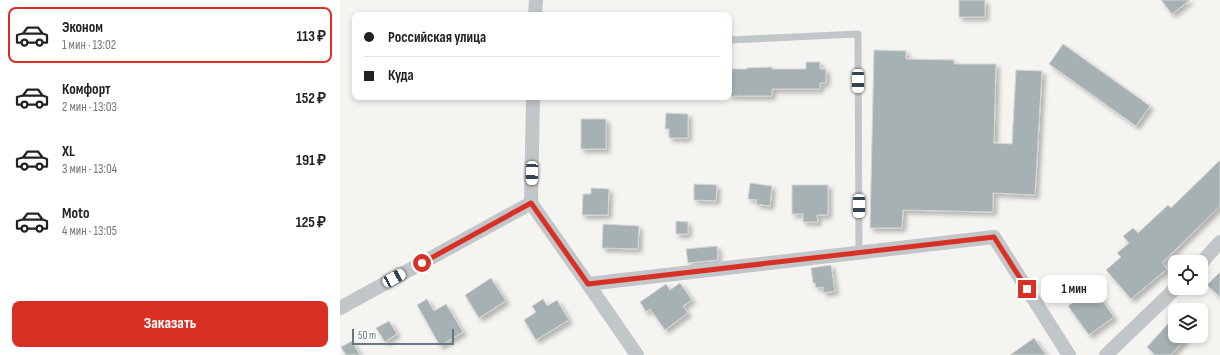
<!DOCTYPE html>
<html lang="ru">
<meta charset="utf-8">
<style>
body{margin:0;font-family:"Sofia Sans Condensed",sans-serif;background:#f6f6f6;color:#222;height:100vh;display:flex;flex-direction:column;font-size:15px;white-space:nowrap}
*{box-sizing:border-box;margin:0}
p{font-size:13px;color:#767676}
.icon{flex:none;width:22px;height:22px;fill:none;stroke:currentColor;stroke-width:2;stroke-linecap:round;stroke-linejoin:round}
.map{position:relative;flex:1;overflow:hidden}
.drawer{display:flex;flex-direction:column;background:#fff;width:340px}
.drawer>*{flex:none}
.guide{position:absolute;left:12px;top:12px;width:380px;height:88px;border-radius:8px;box-shadow:0 2px 6px #0003;display:grid;align-content:center;height:88px;padding:0 12px;background:#fff}
.buttons{position:absolute;left:828px;top:255px;display:grid;gap:8px}
.buttons a{display:grid;place-items:center;width:40px;height:40px;border-radius:8px;background:#fff;box-shadow:0 2px 6px #0003;font-size:20px}
.scale{position:absolute;left:12px;bottom:10px;width:102px;box-sizing:border-box;padding-left:4px;border:2px solid #627883;border-top:0;font-size:11px;line-height:14px;white-space:nowrap;color:#627883;-webkit-text-stroke:3px #fff;paint-order:stroke}
.end{position:absolute;width:18px;height:18px;margin:-9px;border:5px solid #d93025;background:#fff;box-shadow:0 0 0 2px #fff}
.from{border-radius:50%}
.bubble{position:absolute;height:28px;border-radius:8px;background:#fff;box-shadow:0 2px 6px #0003;font-size:13px;font-weight:700;line-height:28px;text-align:center}
.car{position:absolute;width:12px;height:24px;margin:-12px -6px;border-radius:5px;box-shadow:0 0 3px 1px #0007;background:linear-gradient(#fff 24%,#345 0 40%,#fff 0 76%,#345 0 86%,#fff 0)}
.guide b{display:flex;align-items:center;gap:14px;height:38px;font-size:15px}
.guide b+b{border-top:1px solid #e0e0e0}
.guide i{width:10px;height:10px;background:#222}
ul{padding:7px 0 0;list-style:none}
li{display:flex;align-items:center;gap:12px;height:56px;margin:0 8px 6px;padding:0 4px;border:2px solid transparent;border-radius:8px}
li div{flex:1}
li b{display:block;font-size:15px}
li em{font-style:normal;font-weight:700}
li.current{border-color:#d93025}
li>.icon{width:36px;height:36px;stroke-width:1.5}
.action{display:flex;gap:8px;margin-top:auto;padding:8px 12px}
.action a{flex:1;height:46px;border-radius:8px;background:#d93025;color:#fff;font-size:16px;font-weight:700;line-height:46px;text-align:center}
main{display:flex;flex:1;min-height:0}
.map>svg:first-child{display:block}
.building{fill:#a6b1b4;stroke:#d6d6d3;filter:url(#shadow)}
.lines{fill:none;stroke-linecap:round;stroke-linejoin:round}
.service{stroke:#c1c6c8;stroke-width:7}
.minor{stroke:#c1c6c8;stroke-width:14}
.route{stroke:#d93025;stroke-width:5}
</style>
<main>
<section class="drawer">
<ul>
<li class="current"><svg class="icon" aria-label="car" viewBox="0 0 24 24"><path d="M5 17H2v-5l4-1 3-4h7l3 4 3 1v5h-3M9 17h6M6 11h13"/><circle cx="7" cy="17" r="2"/><circle cx="17" cy="17" r="2"/></svg><div><b>Эконом</b><p>1 мин · 13:02</p></div><em>113 ₽</em></li>
<li><svg class="icon" aria-label="car" viewBox="0 0 24 24"><path d="M5 17H2v-5l4-1 3-4h7l3 4 3 1v5h-3M9 17h6M6 11h13"/><circle cx="7" cy="17" r="2"/><circle cx="17" cy="17" r="2"/></svg><div><b>Комфорт</b><p>2 мин · 13:03</p></div><em>152 ₽</em></li>
<li><svg class="icon" aria-label="car" viewBox="0 0 24 24"><path d="M5 17H2v-5l4-1 3-4h7l3 4 3 1v5h-3M9 17h6M6 11h13"/><circle cx="7" cy="17" r="2"/><circle cx="17" cy="17" r="2"/></svg><div><b>XL</b><p>3 мин · 13:04</p></div><em>191 ₽</em></li>
<li><svg class="icon" aria-label="car" viewBox="0 0 24 24"><path d="M5 17H2v-5l4-1 3-4h7l3 4 3 1v5h-3M9 17h6M6 11h13"/><circle cx="7" cy="17" r="2"/><circle cx="17" cy="17" r="2"/></svg><div><b>Moto</b><p>4 мин · 13:05</p></div><em>125 ₽</em></li>
</ul>
<div class="action"><a>Заказать</a></div>
</section>
<div class="map">
<svg width="880" height="355" viewBox="0 0 880 355">
<defs>
<filter id="shadow"><feDropShadow dx="3.5" dy="3.5" stdDeviation="2" flood-color="#0004"/></filter>
</defs>
<rect width="100%" height="100%" fill="#f5f4f0"/>
<g class="building">
<rect x="619" y="0" width="26" height="17"/>
<polygon points="821,0 850,0 832,14"/>
<polygon points="723,44 810,106 796,126 709,64"/>
<polygon points="534,50 566,51 566,59 614,60 614,64 656,64 654,143 672,144 676,70 702,71 695,195 653,193 653,212 563,210 562,228 530,228"/>
<polygon points="466,62 480,62 480,69 486,69 486,83 480,83 480,89 432,89 432,96 389,96 389,69 407,69 407,68 432,67 432,69 466,69"/>
<polygon points="326,113 348,114 348,138 329,138 329,129 325,129"/>
<rect x="241" y="119" width="25" height="30"/>
<polygon points="880,160 880,206 822,263 827,269 791,299 766,270 781,257 777,253 789,243 783,236 793,228 798,233 828,205 831,208"/>
<polygon points="410,183 432,186 430,206 416,204 417,200 408,199"/>
<polygon points="354,184 377,185 376,201 354,200"/>
<polygon points="452,185 488,185 488,215 477,215 478,222 463,222 463,214 452,214"/>
<polygon points="251,188 269,189 268,215 242,215 243,194 251,194"/>
<polygon points="336,221 348,222 348,234 336,234"/>
<polygon points="263,224 299,226 298,249 262,248"/>
<polygon points="377,246 378,260 348,263 346,249"/>
<polygon points="491,265 495,291 483,293 483,287 476,288 475,283 473,283 471,268"/>
<polygon points="880,272 880,297 867,285"/>
<polygon points="151,278 166,301 139,318 125,295"/>
<polygon points="340,283 352,300 343,306 348,313 325,330 310,309 306,312 300,302 326,284 330,290"/>
<polygon points="753,288 774,317 749,335 728,306"/>
<polygon points="87,299 94,311 106,304 123,332 100,346 77,305"/>
<polygon points="203,299 207,306 217,300 229,320 196,340 184,320 196,312 192,306"/>
<polygon points="835,316 835,336 848,336 831,355 815,355 807,347"/>
<polygon points="49,321 57,334 45,342 36,328"/>
<polygon points="694,338 706,355 670,355"/>
<polygon points="12,341 20,355 6,355 1,347"/>
</g>
<g class="lines">
<polyline class="service" points="389,40 518,34 519,253"/>
<g class="minor">
<polyline points="195,15 196,0"/>
<polyline points="191,203 248,284 654,237 729,355"/>
<polyline points="191,203 193,97"/>
<polyline points="861,263 880,242"/>
<polyline points="248,284 297,355"/>
<polyline points="0,308 191,203"/>
<polyline points="766,355 836,288"/>
</g>
</g>
<g class="lines">
<polyline class="route" points="82,263 191,203 248,284 654,237 687,289"/>
</g>
</svg>
<div class="buttons">
<a><svg class="icon" aria-label="locate" viewBox="0 0 24 24"><circle cx="12" cy="12" r="6"/><path d="M12 2v4M12 18v4M2 12h4M18 12h4"/></svg></a>
<a><svg class="icon" aria-label="layers" viewBox="0 0 24 24"><path d="M12 4l9 5-9 5-9-5zM3 14l9 5 9-5"/></svg></a>
</div>
<div class="scale">50 m</div>
<i class="end from" style="left:82px;top:263px"></i>
<i class="end" style="left:687px;top:289px"></i>
<div class="bubble" style="left:701px;top:275px;width:66px">1 мин</div>
<i class="car" style="left:518px;top:81px;rotate:180deg"></i>
<i class="car" style="left:192px;top:173px;rotate:182deg"></i>
<i class="car" style="left:519px;top:206px;rotate:180deg"></i>
<i class="car" style="left:54px;top:278px;rotate:61deg"></i>
<div class="guide">
<b><i class="from"></i>Российская улица</b>
<b><i></i>Куда</b>
</div>
</div>
</main>
